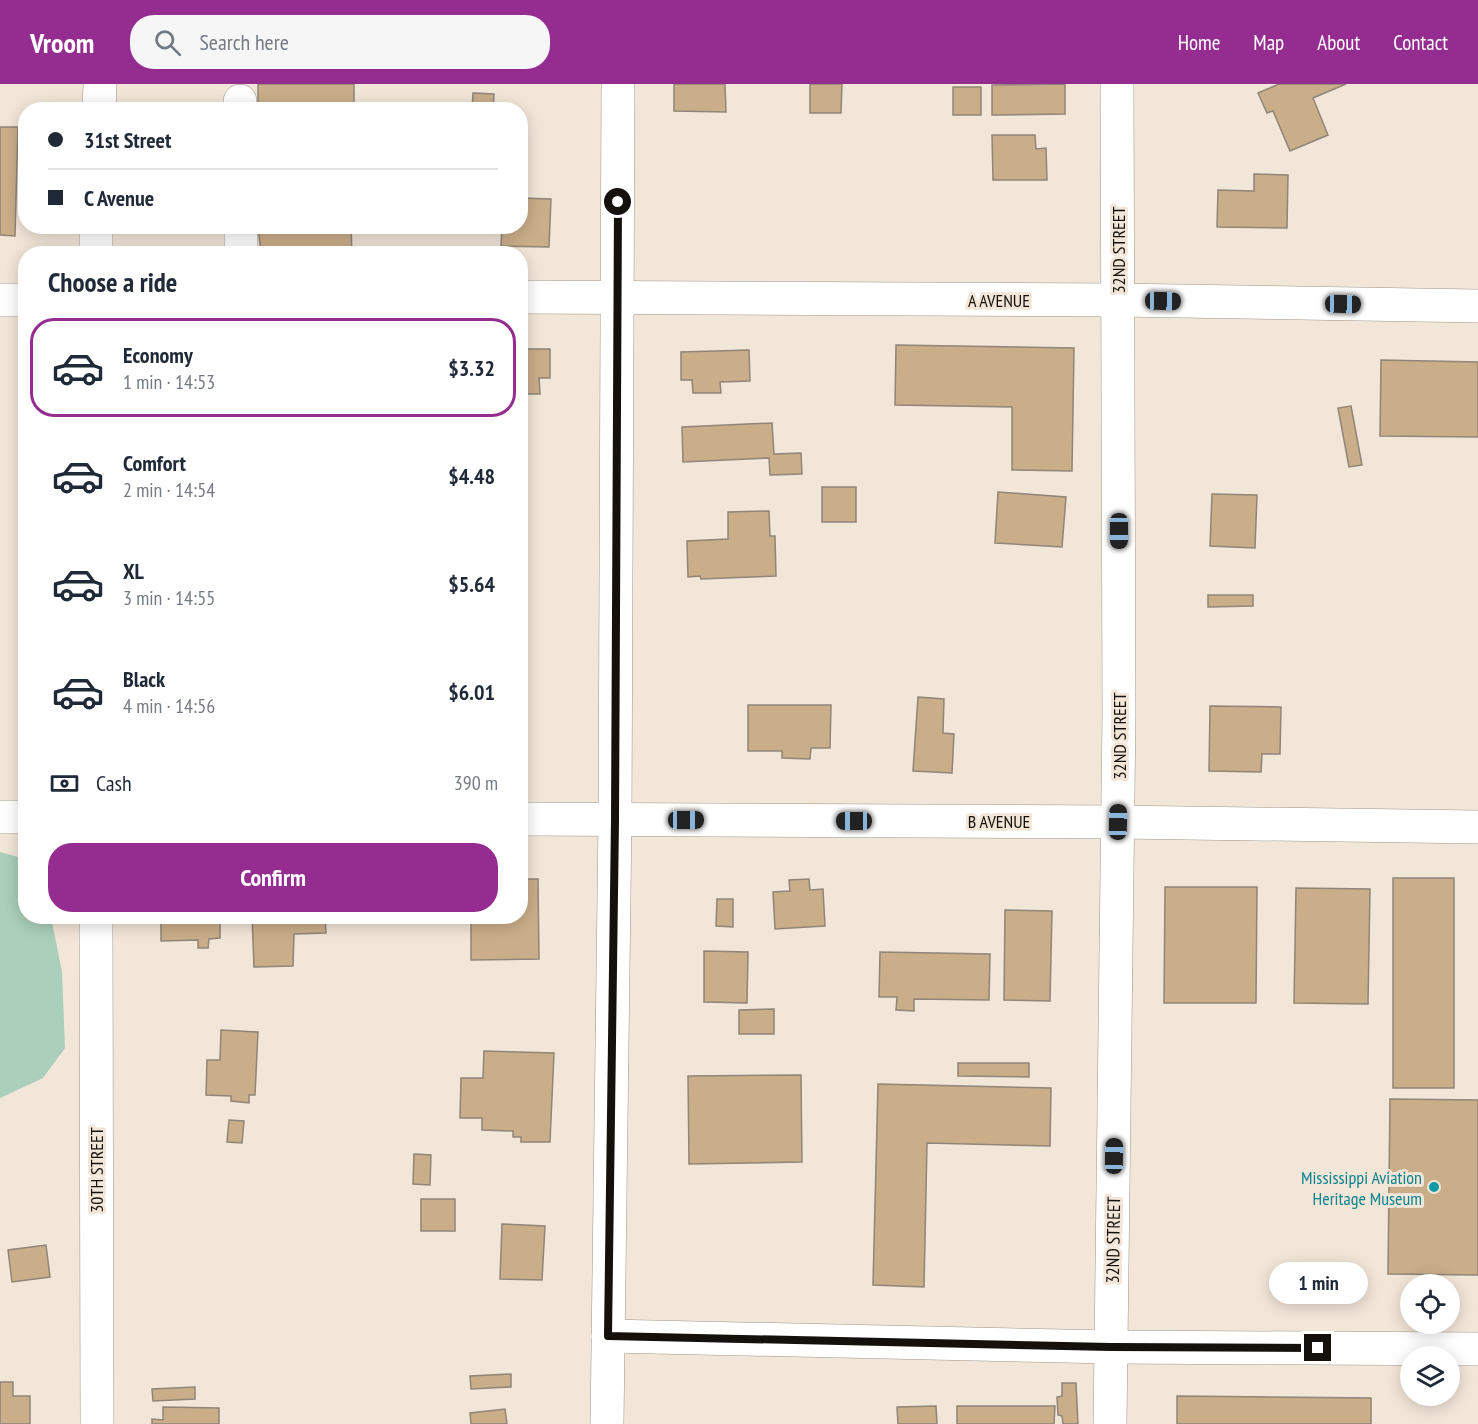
<!DOCTYPE html>
<meta charset="utf-8">
<style>
body{margin:0;font-family:"PT Sans Narrow",sans-serif;background:#f6f6f7;color:#1f2937;height:100vh;display:flex;flex-direction:column;font-size:22px;white-space:nowrap}
*{box-sizing:border-box;margin:0}
p{font-size:20px;color:#747a83}
.icon{flex:none;width:33px;height:33px;fill:none;stroke:currentColor;stroke-width:2;stroke-linecap:round;stroke-linejoin:round}
.map{position:relative;flex:1;overflow:hidden}
.sheet{position:absolute;left:18px;top:162px;width:510px;height:678px;display:flex;flex-direction:column;background:#fff;border-radius:24px;box-shadow:0 3px 15px #0003}
.sheet>*{flex:none}
.top-card{position:absolute;left:18px;top:18px;width:510px;height:132px;border-radius:24px;box-shadow:0 3px 15px #0003;display:grid;align-content:center;height:132px;padding:0 30px;background:#fff}
.fabs{position:absolute;left:1400px;top:1190px;display:grid;gap:12px}
.fabs a{display:grid;place-items:center;width:60px;height:60px;border-radius:50%;background:#fff;box-shadow:0 3px 15px #0003;font-size:30px}
.end{position:absolute;width:27px;height:27px;margin:-14px;border:8px solid #14110c;background:#fff;box-shadow:0 0 0 3px #fff}
.from{border-radius:50%}
.bubble{position:absolute;height:42px;border-radius:21px;background:#fff;box-shadow:0 3px 15px #0003;font-size:20px;font-weight:600;line-height:42px;text-align:center}
.car{position:absolute;width:18px;height:36px;margin:-18px -9px;border-radius:8px;box-shadow:0 0 4px 2px #0007;background:linear-gradient(#222 24%,#8ab4d8 0 40%,#222 0 76%,#8ab4d8 0 86%,#222 0)}
.top-card b{display:flex;align-items:center;gap:21px;height:57px;font-size:22px}
.top-card b+b{border-top:2px solid #e0e1e3}
.top-card i{width:15px;height:15px;background:#1f2937}
ul{padding:0;list-style:none}
li{display:flex;align-items:center;gap:18px;height:99px;margin:0 12px 9px;padding:0 18px;border:3px solid transparent;border-radius:24px}
li div{flex:1}
li b{display:block;font-size:22px}
li em{font-style:normal;font-weight:600}
li.active{border-color:#952c8f}
li>.icon{width:54px;height:54px;stroke-width:1.5}
h2{padding:0 30px;font-size:27px;line-height:72px}
.pay{display:flex;align-items:center;gap:15px;height:66px;padding:0 30px;font-size:22px}
.pay p{margin-inline-start:auto}
.cta{display:flex;gap:12px;margin-top:auto;padding:12px 30px}
.cta a{flex:1;height:69px;border-radius:24px;background:#952c8f;color:#fff;font-size:24px;font-weight:600;line-height:69px;text-align:center}
header{display:flex;align-items:center;gap:36px;box-sizing:border-box;height:84px;padding:0 30px;background:#952c8f;color:#fff}
header strong{font-size:28px}
nav{display:flex;gap:33px;margin-inline-start:auto;font-size:21px}
.search{width:420px;height:54px;background:#f6f6f7;display:flex;align-items:center;gap:15px;box-sizing:border-box;padding:0 21px;border-radius:24px;color:#747a83;font-size:22px}
.map>svg:first-child{display:block}
.green{fill:#aacfba}
.building{fill:#caae8a;stroke:#8f8578;stroke-width:1.5}
.lines{fill:none;stroke-linecap:round;stroke-linejoin:round}
.minor-casing{stroke:#9f9587;stroke-width:34}
.minor{stroke:#fff;stroke-width:33}
.route{stroke:#14110c;stroke-width:8}
.culture-dot{fill:#0f9aa8;stroke:#f2e6d8;stroke-width:2}
.labels{text-anchor:middle;dominant-baseline:central;stroke-width:6;stroke-linejoin:round;paint-order:stroke}
.street-label{font-size:18px;fill:#14110c;stroke:#f2e6d8}
.culture-label{font-size:18px;fill:#0d838f;stroke:#f2e6d8;text-anchor:end}
</style>
<header>
<strong>Vroom</strong>
<div class="search"><svg class="icon" aria-label="search" viewBox="0 0 24 24"><circle cx="10" cy="10" r="6"/><path d="M15 15l6 6"/></svg>Search here</div>
<nav><a>Home</a><a>Map</a><a>About</a><a>Contact</a></nav>
</header>
<div class="map">
<svg width="1478" height="1340" viewBox="0 0 1478 1340">
<rect width="100%" height="100%" fill="#f2e6d8"/>
<polygon class="green" points="0,768 25,775 26,832 51,833 62,888 65,964 43,994 0,1014"/>
<g class="building">
<rect x="258" y="0" width="96" height="26"/>
<polygon points="674,0 725,0 726,28 674,27"/>
<polygon points="810,0 842,0 841,29 810,29"/>
<polygon points="1065,0 1065,30 992,31 992,1"/>
<polygon points="1279,0 1346,0 1313,14 1328,51 1290,67 1273,27 1267,29 1258,9"/>
<rect x="953" y="3" width="28" height="28"/>
<polygon points="473,9 494,10 493,26 472,26"/>
<polygon points="0,43 18,43 15,152 0,151"/>
<polygon points="992,51 1035,51 1036,65 1046,64 1047,96 993,96"/>
<polygon points="1254,90 1288,91 1287,144 1217,143 1218,106 1254,107"/>
<polygon points="520,114 551,115 549,163 501,162 502,142 520,142"/>
<polygon points="258,142 351,142 352,170 261,170"/>
<polygon points="896,261 1074,264 1072,387 1012,386 1012,323 895,321"/>
<polygon points="520,265 550,265 550,294 539,294 540,310 520,310"/>
<polygon points="749,266 750,297 720,298 721,309 693,309 692,296 681,296 681,268"/>
<polygon points="1381,276 1478,278 1478,353 1380,352"/>
<polygon points="1351,322 1362,381 1349,383 1338,324"/>
<polygon points="772,339 774,370 801,369 802,390 770,391 769,374 683,378 682,343"/>
<rect x="822" y="403" width="34" height="35"/>
<polygon points="998,408 1066,413 1062,463 995,459"/>
<polygon points="1212,410 1257,411 1255,464 1210,462"/>
<polygon points="769,427 770,452 775,452 776,492 701,495 700,492 688,493 687,457 728,455 728,428"/>
<polygon points="1208,511 1253,511 1253,522 1208,523"/>
<polygon points="918,613 944,615 943,649 954,650 952,689 913,687"/>
<polygon points="748,621 831,621 830,664 811,664 810,675 782,674 782,667 748,667"/>
<polygon points="1210,622 1281,623 1280,670 1262,670 1261,688 1209,687"/>
<rect x="1393" y="794" width="61" height="210"/>
<polygon points="520,795 538,795 539,875 471,876 471,832 520,832"/>
<polygon points="809,795 810,806 823,805 825,842 775,845 773,808 790,807 789,796"/>
<polygon points="1165,803 1257,803 1256,919 1164,919"/>
<polygon points="1296,804 1370,805 1368,920 1294,919"/>
<polygon points="717,815 733,815 733,843 716,842"/>
<polygon points="1005,826 1052,827 1050,917 1004,916"/>
<polygon points="161,832 220,832 220,854 209,855 208,864 198,864 198,856 161,857"/>
<polygon points="252,832 325,832 326,849 294,850 293,882 254,883"/>
<polygon points="704,867 748,868 747,919 704,918"/>
<polygon points="880,868 990,870 989,916 914,915 914,927 896,926 897,913 879,913"/>
<polygon points="774,925 774,950 739,950 739,926"/>
<polygon points="221,946 258,948 255,1011 249,1011 249,1019 231,1017 231,1012 206,1011 207,976 220,976"/>
<polygon points="484,967 554,969 550,1058 521,1058 521,1053 513,1053 513,1047 482,1046 482,1034 460,1034 461,994 483,994"/>
<polygon points="958,979 1029,979 1029,993 958,992"/>
<polygon points="801,991 802,1078 689,1080 688,992"/>
<polygon points="878,1000 1051,1004 1050,1062 927,1059 924,1203 873,1201"/>
<polygon points="1390,1015 1478,1016 1478,1191 1388,1190"/>
<polygon points="229,1036 244,1037 242,1059 227,1058"/>
<polygon points="414,1070 431,1071 430,1101 413,1100"/>
<rect x="421" y="1115" width="34" height="32"/>
<polygon points="502,1140 545,1142 542,1196 500,1195"/>
<polygon points="46,1161 50,1193 12,1198 8,1166"/>
<polygon points="511,1290 511,1303 471,1305 470,1292"/>
<polygon points="0,1298 13,1298 13,1312 30,1312 30,1340 0,1340"/>
<polygon points="1062,1299 1076,1299 1078,1340 1063,1340 1062,1332 1058,1331 1057,1313 1062,1312"/>
<polygon points="195,1303 195,1315 153,1317 152,1305"/>
<polygon points="1177,1312 1371,1314 1371,1340 1177,1340"/>
<polygon points="936,1322 937,1340 898,1340 897,1323"/>
<polygon points="957,1322 1055,1322 1054,1340 957,1340"/>
<polygon points="163,1323 219,1324 219,1340 152,1340 152,1335 163,1336"/>
<polygon points="505,1325 507,1340 471,1340 470,1329"/>
</g>
<g class="lines">
<defs>
<g id="minor">
<polyline points="240,17 240,26"/>
<polyline points="99,26 100,0"/>
<polyline points="241,142 241,170"/>
<polyline points="96,170 96,142"/>
<polyline points="520,213 1118,216 1478,222"/>
<polyline points="0,216 26,216"/>
<polyline points="0,733 26,733"/>
<polyline points="520,735 1118,738 1478,743"/>
<polyline points="96,832 97,1340"/>
<polyline points="608,1252 1111,1263 1478,1265"/>
<polyline points="607,1340 615,736 618,0"/>
<polyline points="1110,1340 1119,631 1117,0"/>
</g>
</defs>
<use href="#minor" class="minor-casing"/>
<use href="#minor" class="minor"/>
</g>
<g class="lines">
<polyline class="route" points="618,118 615,736 608,1252 1111,1263 1318,1264"/>
</g>
<circle class="culture-dot" cx="1434" cy="1103" r="6"/>
<g class="labels">
<g class="street-label">
<text transform="translate(1118 166) rotate(-90)">32ND STREET</text>
<text x="999" y="216">A AVENUE</text>
<text transform="translate(1119 652) rotate(-90)">32ND STREET</text>
<text x="999" y="737">B AVENUE</text>
<text transform="translate(96 1086) rotate(-90)">30TH STREET</text>
<text transform="translate(1113 1156) rotate(-89)">32ND STREET</text>
</g>
<g class="culture-label">
<text x="1422" y="1093">Mississippi Aviation<tspan x="1422" dy="21">Heritage Museum</tspan></text>
</g>
</g>
</svg>
<div class="fabs">
<a><svg class="icon" aria-label="locate" viewBox="0 0 24 24"><circle cx="12" cy="12" r="6"/><path d="M12 2v4M12 18v4M2 12h4M18 12h4"/></svg></a>
<a><svg class="icon" aria-label="layers" viewBox="0 0 24 24"><path d="M12 4l9 5-9 5-9-5zM3 14l9 5 9-5"/></svg></a>
</div>
<i class="end from" style="left:618px;top:118px"></i>
<i class="end" style="left:1318px;top:1264px"></i>
<div class="bubble" style="left:1269px;top:1178px;width:99px">1 min</div>
<i class="car" style="left:1163px;top:217px;rotate:91deg"></i>
<i class="car" style="left:1343px;top:220px;rotate:91deg"></i>
<i class="car" style="left:1119px;top:447px;rotate:180deg"></i>
<i class="car" style="left:686px;top:736px;rotate:90deg"></i>
<i class="car" style="left:854px;top:737px;rotate:270deg"></i>
<i class="car" style="left:1118px;top:738px;rotate:1deg"></i>
<i class="car" style="left:1114px;top:1072px;rotate:1deg"></i>
<div class="top-card">
<b><i class="from"></i>31st Street</b>
<b><i></i>C Avenue</b>
</div>
<section class="sheet">
<h2>Choose a ride</h2>
<ul>
<li class="active"><svg class="icon" aria-label="car" viewBox="0 0 24 24"><path d="M5 17H2v-5l4-1 3-4h7l3 4 3 1v5h-3M9 17h6M6 11h13"/><circle cx="7" cy="17" r="2"/><circle cx="17" cy="17" r="2"/></svg><div><b>Economy</b><p>1 min · 14:53</p></div><em>$3.32</em></li>
<li><svg class="icon" aria-label="car" viewBox="0 0 24 24"><path d="M5 17H2v-5l4-1 3-4h7l3 4 3 1v5h-3M9 17h6M6 11h13"/><circle cx="7" cy="17" r="2"/><circle cx="17" cy="17" r="2"/></svg><div><b>Comfort</b><p>2 min · 14:54</p></div><em>$4.48</em></li>
<li><svg class="icon" aria-label="car" viewBox="0 0 24 24"><path d="M5 17H2v-5l4-1 3-4h7l3 4 3 1v5h-3M9 17h6M6 11h13"/><circle cx="7" cy="17" r="2"/><circle cx="17" cy="17" r="2"/></svg><div><b>XL</b><p>3 min · 14:55</p></div><em>$5.64</em></li>
<li><svg class="icon" aria-label="car" viewBox="0 0 24 24"><path d="M5 17H2v-5l4-1 3-4h7l3 4 3 1v5h-3M9 17h6M6 11h13"/><circle cx="7" cy="17" r="2"/><circle cx="17" cy="17" r="2"/></svg><div><b>Black</b><p>4 min · 14:56</p></div><em>$6.01</em></li>
</ul>
<div class="pay"><svg class="icon" aria-label="cash" viewBox="0 0 24 24"><path d="M3 7h18v10H3z"/><circle cx="12" cy="12" r="2"/></svg>Cash<p>390 m</p></div>
<div class="cta"><a>Confirm</a></div>
</section>
</div>
